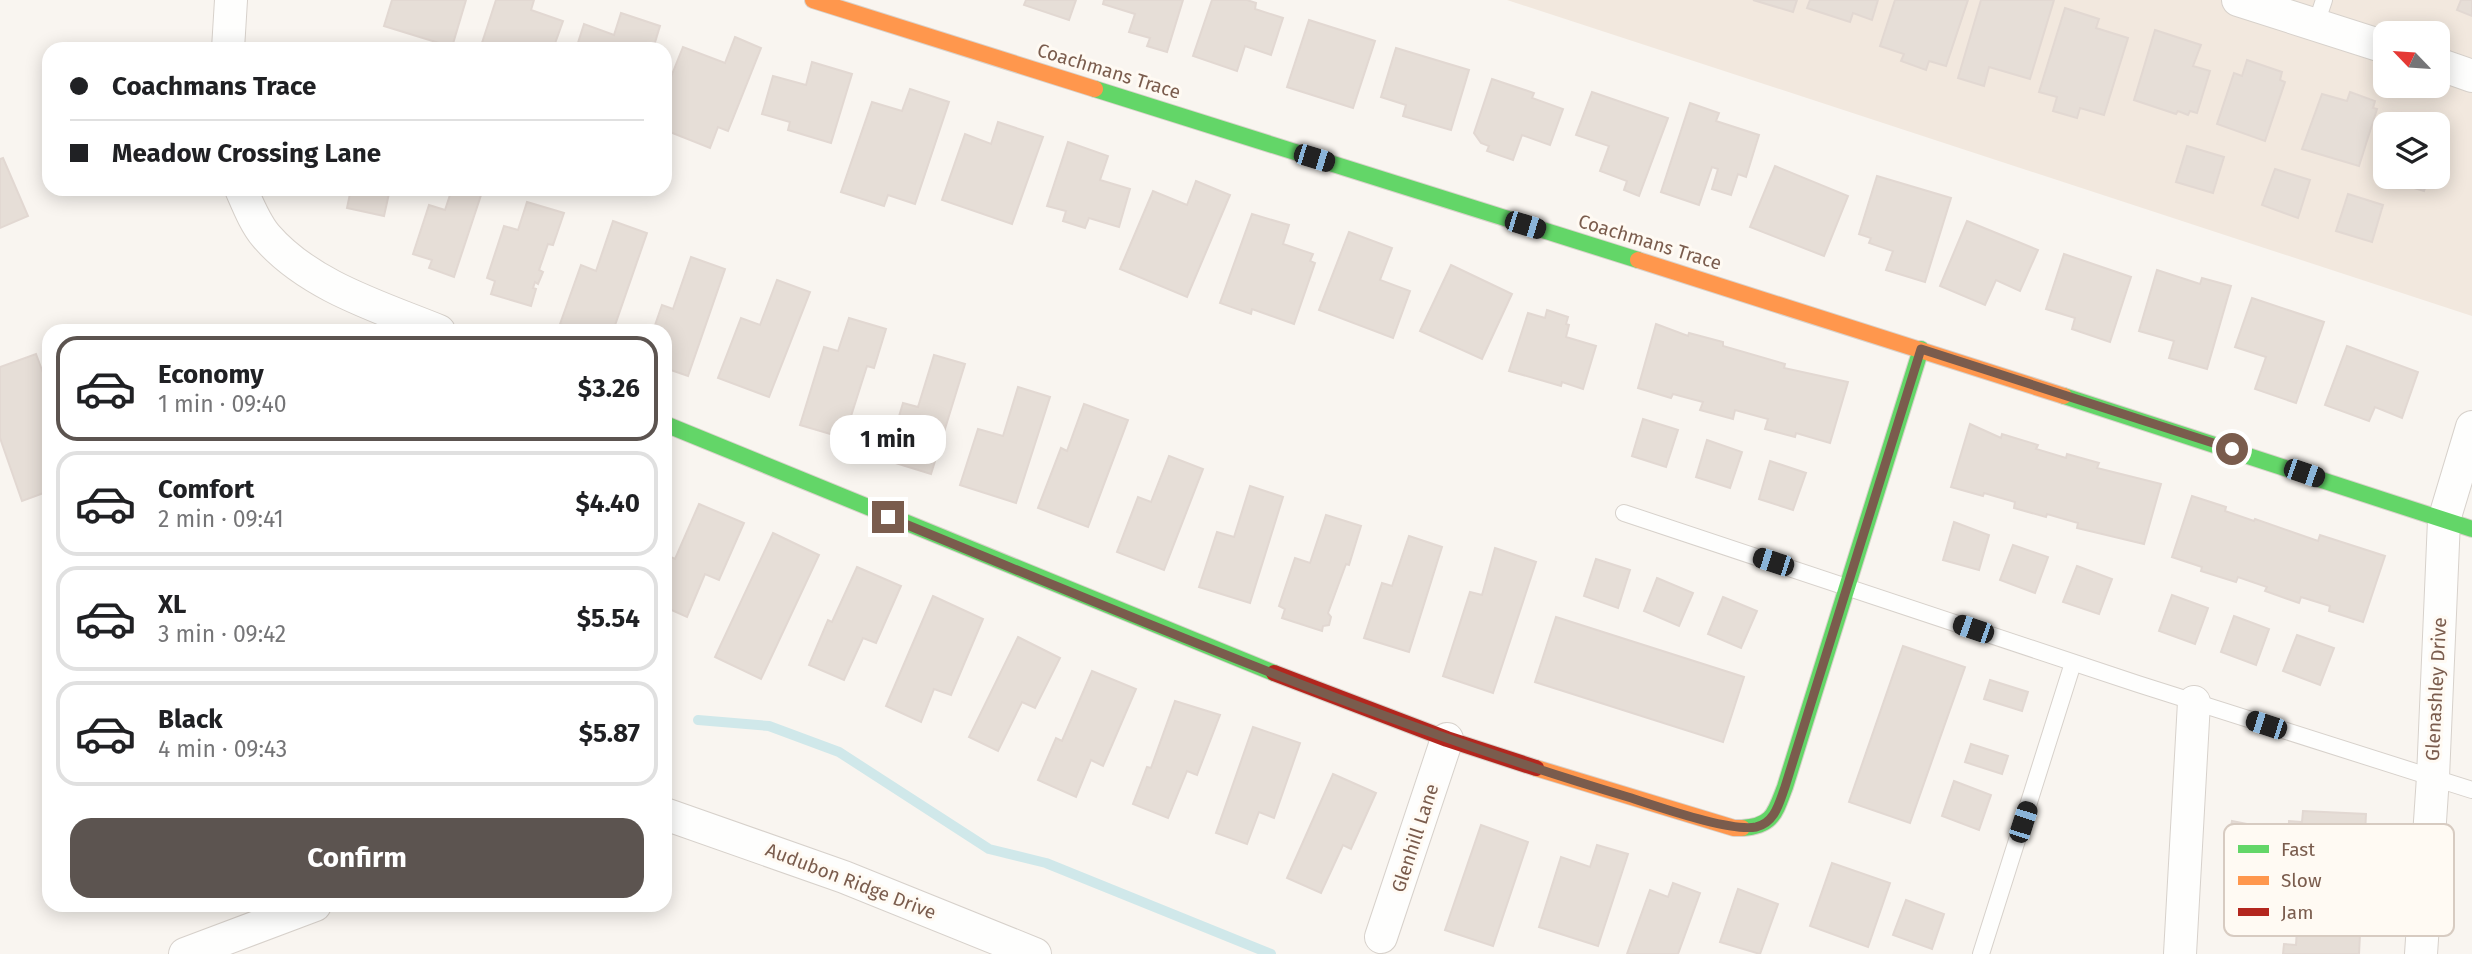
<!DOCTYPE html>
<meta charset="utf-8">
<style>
body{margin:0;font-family:"Fira Sans",sans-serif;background:#f2f2f2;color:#202124;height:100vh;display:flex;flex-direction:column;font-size:26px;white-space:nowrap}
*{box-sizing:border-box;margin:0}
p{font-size:23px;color:#757577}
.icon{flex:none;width:38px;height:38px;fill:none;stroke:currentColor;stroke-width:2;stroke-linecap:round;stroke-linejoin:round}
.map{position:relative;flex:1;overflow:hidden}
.panel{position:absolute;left:42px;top:324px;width:630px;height:588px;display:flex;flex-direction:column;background:#fff;border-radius:21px;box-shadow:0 4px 18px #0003}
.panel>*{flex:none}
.hud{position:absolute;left:42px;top:42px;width:630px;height:154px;border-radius:21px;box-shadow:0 4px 18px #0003;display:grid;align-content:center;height:154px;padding:0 28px;background:#fff}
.needle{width:46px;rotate:295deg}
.fabs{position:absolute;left:2373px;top:21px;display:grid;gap:14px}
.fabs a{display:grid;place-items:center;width:77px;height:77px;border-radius:14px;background:#fff;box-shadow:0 4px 18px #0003;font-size:35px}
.end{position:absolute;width:32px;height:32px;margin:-16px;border:9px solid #7a5c4d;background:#fff;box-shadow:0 0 0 4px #fff}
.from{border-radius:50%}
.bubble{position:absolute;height:49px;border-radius:21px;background:#fff;box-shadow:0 4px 18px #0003;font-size:23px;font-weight:700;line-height:49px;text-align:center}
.car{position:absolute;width:21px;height:42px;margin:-21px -10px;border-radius:9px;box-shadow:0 0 5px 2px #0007;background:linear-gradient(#222 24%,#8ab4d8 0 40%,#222 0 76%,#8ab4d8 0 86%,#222 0)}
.hud b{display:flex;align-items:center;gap:24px;height:66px;font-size:26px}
.hud b+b{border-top:2px solid #e0e0e0}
.hud i{width:18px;height:18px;background:#202124}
ul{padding:12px 0 0;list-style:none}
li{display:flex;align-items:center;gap:21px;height:105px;margin:0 14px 10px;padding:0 14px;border:4px solid #e0e0e0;border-radius:21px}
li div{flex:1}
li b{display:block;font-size:26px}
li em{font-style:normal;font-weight:700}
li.selected{border-color:#5c5450}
li>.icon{width:63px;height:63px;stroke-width:1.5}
.action{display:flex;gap:14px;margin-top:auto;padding:14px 28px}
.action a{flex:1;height:80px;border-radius:21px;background:#5c5450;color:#fff;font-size:28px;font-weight:700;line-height:80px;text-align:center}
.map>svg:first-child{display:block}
.residential{fill:#f2e8de;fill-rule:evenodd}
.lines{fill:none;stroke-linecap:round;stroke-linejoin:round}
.stream{stroke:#d0e8ea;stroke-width:10}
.building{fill:#e6ded7;stroke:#e2d8d2;stroke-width:2}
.lane-casing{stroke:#d7d1cb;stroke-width:18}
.street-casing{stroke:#d7d1cb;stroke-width:34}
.fast-casing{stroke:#d9d2cb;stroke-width:18}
.slow-casing{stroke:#d9d2cb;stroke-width:18}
.jam-casing{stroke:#d9d2cb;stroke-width:18}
.lane{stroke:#fefefd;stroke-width:16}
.street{stroke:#fefefd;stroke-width:32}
.fast{stroke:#63d668;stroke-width:16}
.slow{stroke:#ff974d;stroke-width:16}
.jam{stroke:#b3261e;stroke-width:16}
.route{stroke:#7a5c4d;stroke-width:9}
.labels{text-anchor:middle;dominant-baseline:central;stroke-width:6;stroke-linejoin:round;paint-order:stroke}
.street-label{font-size:19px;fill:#7a5c4d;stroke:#fffaf3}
.key{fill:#fffaf3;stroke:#d7cbc1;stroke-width:2}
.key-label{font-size:19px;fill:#7a5c4d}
</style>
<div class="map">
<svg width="2472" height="954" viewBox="0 0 2472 954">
<rect width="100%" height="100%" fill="#f9f5f0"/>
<path class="residential" d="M1507,0h965v316l-595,-195zM2385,33h53v53h-53zM2385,124h53v53h-53z"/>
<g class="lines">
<polyline class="stream" points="698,720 769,726 839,752 989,849 1046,863 1271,954"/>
</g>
<g class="building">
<polygon points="392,0 466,0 452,47 384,26"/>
<polygon points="496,0 534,0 531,10 563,21 553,49 480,49"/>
<polygon points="1026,0 1076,0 1069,20 1024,5"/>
<polygon points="1104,0 1183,0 1167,52 1147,46 1150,38 1129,32 1135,14 1103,4"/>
<polygon points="1212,0 1247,0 1256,3 1255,9 1283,18 1271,55 1245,46 1237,71 1193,56"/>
<polygon points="1753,0 1797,0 1793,12"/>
<polygon points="1810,0 1878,0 1872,20 1853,13 1850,22 1807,8"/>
<polygon points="1895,0 1968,0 1946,66 1929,61 1926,70 1901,61 1904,54 1880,46"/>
<polygon points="1981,0 2054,0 2030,79 1989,67 1984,86 1958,78"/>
<polygon points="2461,0 2472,0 2472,16 2457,10"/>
<polygon points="2065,8 2099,19 2096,28 2128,38 2104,115 2080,108 2077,118 2053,111 2057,97 2039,92"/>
<polygon points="621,13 660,26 653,49 576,49 584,24 614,35"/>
<polygon points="1309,20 1375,41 1353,108 1287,87"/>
<polygon points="2155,30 2201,45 2193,66 2210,71 2197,113 2190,111 2188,115 2178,111 2176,114 2134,100"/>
<polygon points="735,37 761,48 728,131 718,127 710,148 665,130 665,92 683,47 725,63"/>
<polygon points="1396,48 1469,70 1451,130 1403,116 1406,105 1381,97"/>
<polygon points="2247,60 2282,72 2280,80 2285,82 2265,141 2217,124 2234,73 2242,76"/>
<polygon points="812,62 852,74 831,143 788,130 790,122 762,114 773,76 806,85"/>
<polygon points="1492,79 1534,93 1532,98 1563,109 1550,145 1522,135 1513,160 1487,151 1489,146 1481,143 1474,133"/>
<polygon points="910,89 949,102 915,204 888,195 884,206 841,192 872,102 902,111"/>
<polygon points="1592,92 1668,118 1639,196 1624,190 1627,181 1600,171 1609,146 1576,135"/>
<polygon points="2350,92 2375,101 2373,108 2377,109 2359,166 2302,149 2322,94 2347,101"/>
<polygon points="1690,103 1719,113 1716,121 1759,135 1746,177 1738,174 1731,195 1712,189 1718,169 1712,167 1699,205 1661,192"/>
<polygon points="2402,113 2439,124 2438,129 2438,124 2399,124"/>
<polygon points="998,122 1043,137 1012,224 942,200 965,134 991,144"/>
<polygon points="1068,142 1108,156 1100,180 1130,189 1119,227 1089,218 1085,228 1063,221 1066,211 1047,206"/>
<polygon points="2385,143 2385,177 2429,177 2424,191 2375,176"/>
<polygon points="2187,146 2224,157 2213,193 2176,182"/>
<polygon points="3,158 28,216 0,228 0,159"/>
<polygon points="1775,166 1848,196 1824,256 1750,227"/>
<polygon points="2275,169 2310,180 2298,218 2262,205"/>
<polygon points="1877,176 1951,198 1925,282 1886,270 1893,251 1869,243 1871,238 1859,234"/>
<polygon points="1196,181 1230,195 1187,297 1120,269 1153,191 1187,205"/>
<polygon points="351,189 390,189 384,216 347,208"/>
<polygon points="452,189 483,189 454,277 429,268 432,260 413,254 429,205 445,210"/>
<polygon points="2348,194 2383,205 2372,242 2336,231"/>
<polygon points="527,202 564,213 553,245 548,244 539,270 543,272 538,284 535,282 533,288 536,289 531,306 491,294 495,281 487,278 504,226 518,230"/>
<polygon points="1252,214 1289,225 1283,244 1313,254 1310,261 1315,263 1294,324 1252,309 1251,314 1220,303"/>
<polygon points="613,221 647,233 613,331 581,331 560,324 581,265 596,271"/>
<polygon points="1967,221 2038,250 2020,291 1996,280 1985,305 1940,286"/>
<polygon points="1349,232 1392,248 1380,280 1410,291 1393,338 1319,310"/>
<polygon points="2064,254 2131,277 2110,342 2072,329 2075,318 2046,309"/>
<polygon points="691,257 725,269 688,376 665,368 665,331 653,331 662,305 673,309"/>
<polygon points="1451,265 1512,294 1482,359 1420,331"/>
<polygon points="2157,270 2200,284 2202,278 2231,286 2207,369 2169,358 2174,341 2139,331"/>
<polygon points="777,280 810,292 769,397 718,378 741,318 760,325"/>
<polygon points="2252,298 2324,322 2296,403 2255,389 2266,357 2235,347"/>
<polygon points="1547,310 1568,317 1566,324 1569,325 1566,337 1596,346 1583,389 1562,382 1561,386 1509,371 1528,313 1545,318"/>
<polygon points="849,318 886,329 874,368 867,366 844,438 800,425 824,347 838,351"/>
<polygon points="1656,324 1688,336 1689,333 1723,342 1723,346 1785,364 1784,368 1848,382 1830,443 1796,433 1795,437 1765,429 1768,419 1735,410 1733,419 1700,410 1703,402 1673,394 1671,398 1638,388"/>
<polygon points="2347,346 2418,372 2402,418 2375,407 2369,421 2325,405"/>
<polygon points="36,354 49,389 49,491 22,501 0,438 0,367"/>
<polygon points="934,355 965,364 931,474 886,460 903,403 918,407"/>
<polygon points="1018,387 1050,397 1016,503 960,485 978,429 1003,436"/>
<polygon points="1084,404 1128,420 1088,527 1038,508 1061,448 1067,451"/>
<polygon points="1643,419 1678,430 1666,467 1632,456"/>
<polygon points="1970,424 2001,438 2002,434 2038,445 2036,449 2066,458 2067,454 2099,463 2097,468 2161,484 2144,544 2077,528 2078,523 2047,514 2046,517 2014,508 2015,502 1984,493 1983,496 1951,487"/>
<polygon points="1707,440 1742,452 1730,488 1696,477"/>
<polygon points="1169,456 1203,469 1164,570 1117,552 1138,497 1151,502"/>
<polygon points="1770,461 1806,473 1793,510 1759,499"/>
<polygon points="1250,486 1283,497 1250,603 1199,587 1217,532 1234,537"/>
<polygon points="2192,496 2226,507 2225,511 2254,521 2255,519 2318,541 2320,535 2385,556 2363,622 2329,611 2330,606 2301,597 2299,603 2265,591 2267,587 2238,577 2236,582 2201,571 2202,567 2172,557"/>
<polygon points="699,504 744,523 719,580 705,574 687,617 665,607 665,571 671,557 675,559"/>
<polygon points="1326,515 1361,526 1349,565 1346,564 1328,613 1331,617 1329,625 1323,626 1322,631 1282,618 1285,609 1279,606 1295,558 1310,563"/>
<polygon points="1954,522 1989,535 1979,570 1943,560"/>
<polygon points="773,533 819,555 761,679 715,657"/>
<polygon points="1409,536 1442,547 1409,652 1364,638 1382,583 1392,586"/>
<polygon points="2013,545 2048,557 2035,593 2000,580"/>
<polygon points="1495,548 1536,562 1493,693 1443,676 1470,592 1482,595"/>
<polygon points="1596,559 1630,570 1618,608 1584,596"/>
<polygon points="2077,566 2112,579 2099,614 2063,602"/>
<polygon points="857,567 901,586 876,643 863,638 844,680 809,665 828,620 832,622"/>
<polygon points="1657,578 1693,593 1679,626 1644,611"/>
<polygon points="2172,595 2208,608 2195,644 2159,631"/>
<polygon points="933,596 983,619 951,695 934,689 921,722 886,706"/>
<polygon points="1723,597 1757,611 1741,648 1708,634"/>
<polygon points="2234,616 2269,629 2256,665 2221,652"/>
<polygon points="1556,617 1744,677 1723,742 1535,682"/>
<polygon points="2297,635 2334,648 2320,685 2283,671"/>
<polygon points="1018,637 1060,658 1035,708 1022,702 998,751 969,737"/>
<polygon points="1903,646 1965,667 1910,823 1849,802"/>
<polygon points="1092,671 1136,689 1103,766 1091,760 1076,797 1038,780 1056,738 1062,741"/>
<polygon points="1990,680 2028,692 2022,711 1984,699"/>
<polygon points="1175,701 1220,715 1197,775 1187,771 1168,818 1133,804 1147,767 1151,768"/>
<polygon points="1253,727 1300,743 1274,818 1259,812 1247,844 1216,833"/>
<polygon points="1971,744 2008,756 2002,774 1965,762"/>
<polygon points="1333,774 1376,793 1351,849 1343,845 1321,893 1287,878"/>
<polygon points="1954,781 1991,795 1979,830 1942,816"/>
<polygon points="2303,811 2366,814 2359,954 2283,954 2284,944 2296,945 2297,928 2281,925 2282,909 2301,910 2305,846 2288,845 2289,821 2302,822"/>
<polygon points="2232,821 2262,827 2259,844 2229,838"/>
<polygon points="1481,825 1528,842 1493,946 1445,930"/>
<polygon points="1597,845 1628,854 1598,946 1539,927 1561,857 1590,867"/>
<polygon points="1832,863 1890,883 1868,947 1810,926"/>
<polygon points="1673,883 1700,893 1678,954 1627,954 1650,890 1668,897"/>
<polygon points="1738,889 1778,904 1760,954 1720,942"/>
<polygon points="1906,900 1944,914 1932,949 1893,935"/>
</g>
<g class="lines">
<defs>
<g id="lane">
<polyline points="2316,24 2324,0"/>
<polyline points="1624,513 2138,684 2472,790"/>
<polyline points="1981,954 2073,663"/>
</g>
<g id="street">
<polyline points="2238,0 2385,47"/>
<polyline points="228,49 231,0"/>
<polyline points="2438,64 2472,76"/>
<path d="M241,189c7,16 14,34 25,47 43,50 114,71 173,95"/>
<polyline points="665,814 844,877 1035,954"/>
<polyline points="1381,937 1447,739"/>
<polyline points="185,954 315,905"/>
<polyline points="2180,954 2194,702"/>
<polyline points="2421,954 2433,777 2444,520 2472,427"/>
</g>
<g id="fast">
<polyline points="1095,89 1638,260"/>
<polyline points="2064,396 2472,529"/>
<polyline points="665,424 1274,673"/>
<path d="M1742,828c31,-2 33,-15 43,-41l136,-438"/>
</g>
<g id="slow">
<polyline points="813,0 1095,89"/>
<polyline points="1638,260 2064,396"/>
<polyline points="1536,768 1734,828 1742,828"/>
</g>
<polyline id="jam" points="1274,673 1447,739 1536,768"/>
</defs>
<use href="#lane" class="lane-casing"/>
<use href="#street" class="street-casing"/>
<use href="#fast" class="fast-casing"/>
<use href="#slow" class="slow-casing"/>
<use href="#jam" class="jam-casing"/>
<use href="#lane" class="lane"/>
<use href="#street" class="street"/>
<use href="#fast" class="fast"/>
<use href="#slow" class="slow"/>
<use href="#jam" class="jam"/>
</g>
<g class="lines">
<path class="route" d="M888,517c244,100 487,205 740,280 29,9 101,35 128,30 19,-4 23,-24 29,-40l136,-438 311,100"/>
</g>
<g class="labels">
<g class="street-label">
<text transform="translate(1109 71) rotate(17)">Coachmans Trace</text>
<text transform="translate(1650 242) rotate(17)">Coachmans Trace</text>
<text transform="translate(2436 689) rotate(-87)">Glenashley Drive</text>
<text transform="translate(1415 838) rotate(-72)">Glenhill Lane</text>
<text transform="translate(851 881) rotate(21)">Audubon Ridge Drive</text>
</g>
</g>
<rect x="2224" y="824" width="230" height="112" rx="10" class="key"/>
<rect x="2238" y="845" width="31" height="8" fill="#63d668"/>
<rect x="2238" y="876" width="31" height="9" fill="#ff974d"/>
<rect x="2238" y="908" width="31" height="8" fill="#b3261e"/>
<g class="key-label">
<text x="2281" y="856">Fast</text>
<text x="2281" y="887">Slow</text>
<text x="2281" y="919">Jam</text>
</g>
</svg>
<div class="fabs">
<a><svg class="needle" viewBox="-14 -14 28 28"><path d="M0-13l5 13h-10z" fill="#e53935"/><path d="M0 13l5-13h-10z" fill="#757577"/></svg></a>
<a><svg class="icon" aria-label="layers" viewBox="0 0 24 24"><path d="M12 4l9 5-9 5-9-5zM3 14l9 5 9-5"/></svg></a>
</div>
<i class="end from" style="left:2232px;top:449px"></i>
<i class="end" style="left:888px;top:517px"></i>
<div class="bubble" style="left:830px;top:415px;width:116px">1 min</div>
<i class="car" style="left:1314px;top:158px;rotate:107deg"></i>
<i class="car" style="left:1525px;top:225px;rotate:107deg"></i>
<i class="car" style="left:2304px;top:473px;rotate:109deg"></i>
<i class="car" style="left:1773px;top:562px;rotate:288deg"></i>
<i class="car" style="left:1973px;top:629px;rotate:289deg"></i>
<i class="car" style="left:2266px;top:725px;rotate:288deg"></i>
<i class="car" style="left:2023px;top:822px;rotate:18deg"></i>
<div class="hud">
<b><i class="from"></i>Coachmans Trace</b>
<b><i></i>Meadow Crossing Lane</b>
</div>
<section class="panel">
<ul>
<li class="selected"><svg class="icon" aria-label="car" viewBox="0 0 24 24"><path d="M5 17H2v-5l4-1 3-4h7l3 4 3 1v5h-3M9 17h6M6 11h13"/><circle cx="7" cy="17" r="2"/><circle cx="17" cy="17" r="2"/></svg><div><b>Economy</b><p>1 min · 09:40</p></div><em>$3.26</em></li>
<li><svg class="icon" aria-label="car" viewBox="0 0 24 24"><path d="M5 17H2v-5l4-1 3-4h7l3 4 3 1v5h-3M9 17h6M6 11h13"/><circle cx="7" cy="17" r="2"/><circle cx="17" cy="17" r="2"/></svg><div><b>Comfort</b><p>2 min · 09:41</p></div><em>$4.40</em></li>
<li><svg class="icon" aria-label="car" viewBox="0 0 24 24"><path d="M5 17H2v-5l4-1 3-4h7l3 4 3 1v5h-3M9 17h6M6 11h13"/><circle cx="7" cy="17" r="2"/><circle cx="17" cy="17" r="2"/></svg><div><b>XL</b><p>3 min · 09:42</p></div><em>$5.54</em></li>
<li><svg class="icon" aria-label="car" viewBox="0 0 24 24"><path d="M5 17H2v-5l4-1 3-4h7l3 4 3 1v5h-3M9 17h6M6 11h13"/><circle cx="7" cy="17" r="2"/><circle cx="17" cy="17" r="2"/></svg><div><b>Black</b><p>4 min · 09:43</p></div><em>$5.87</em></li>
</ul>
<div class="action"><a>Confirm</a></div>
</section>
</div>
